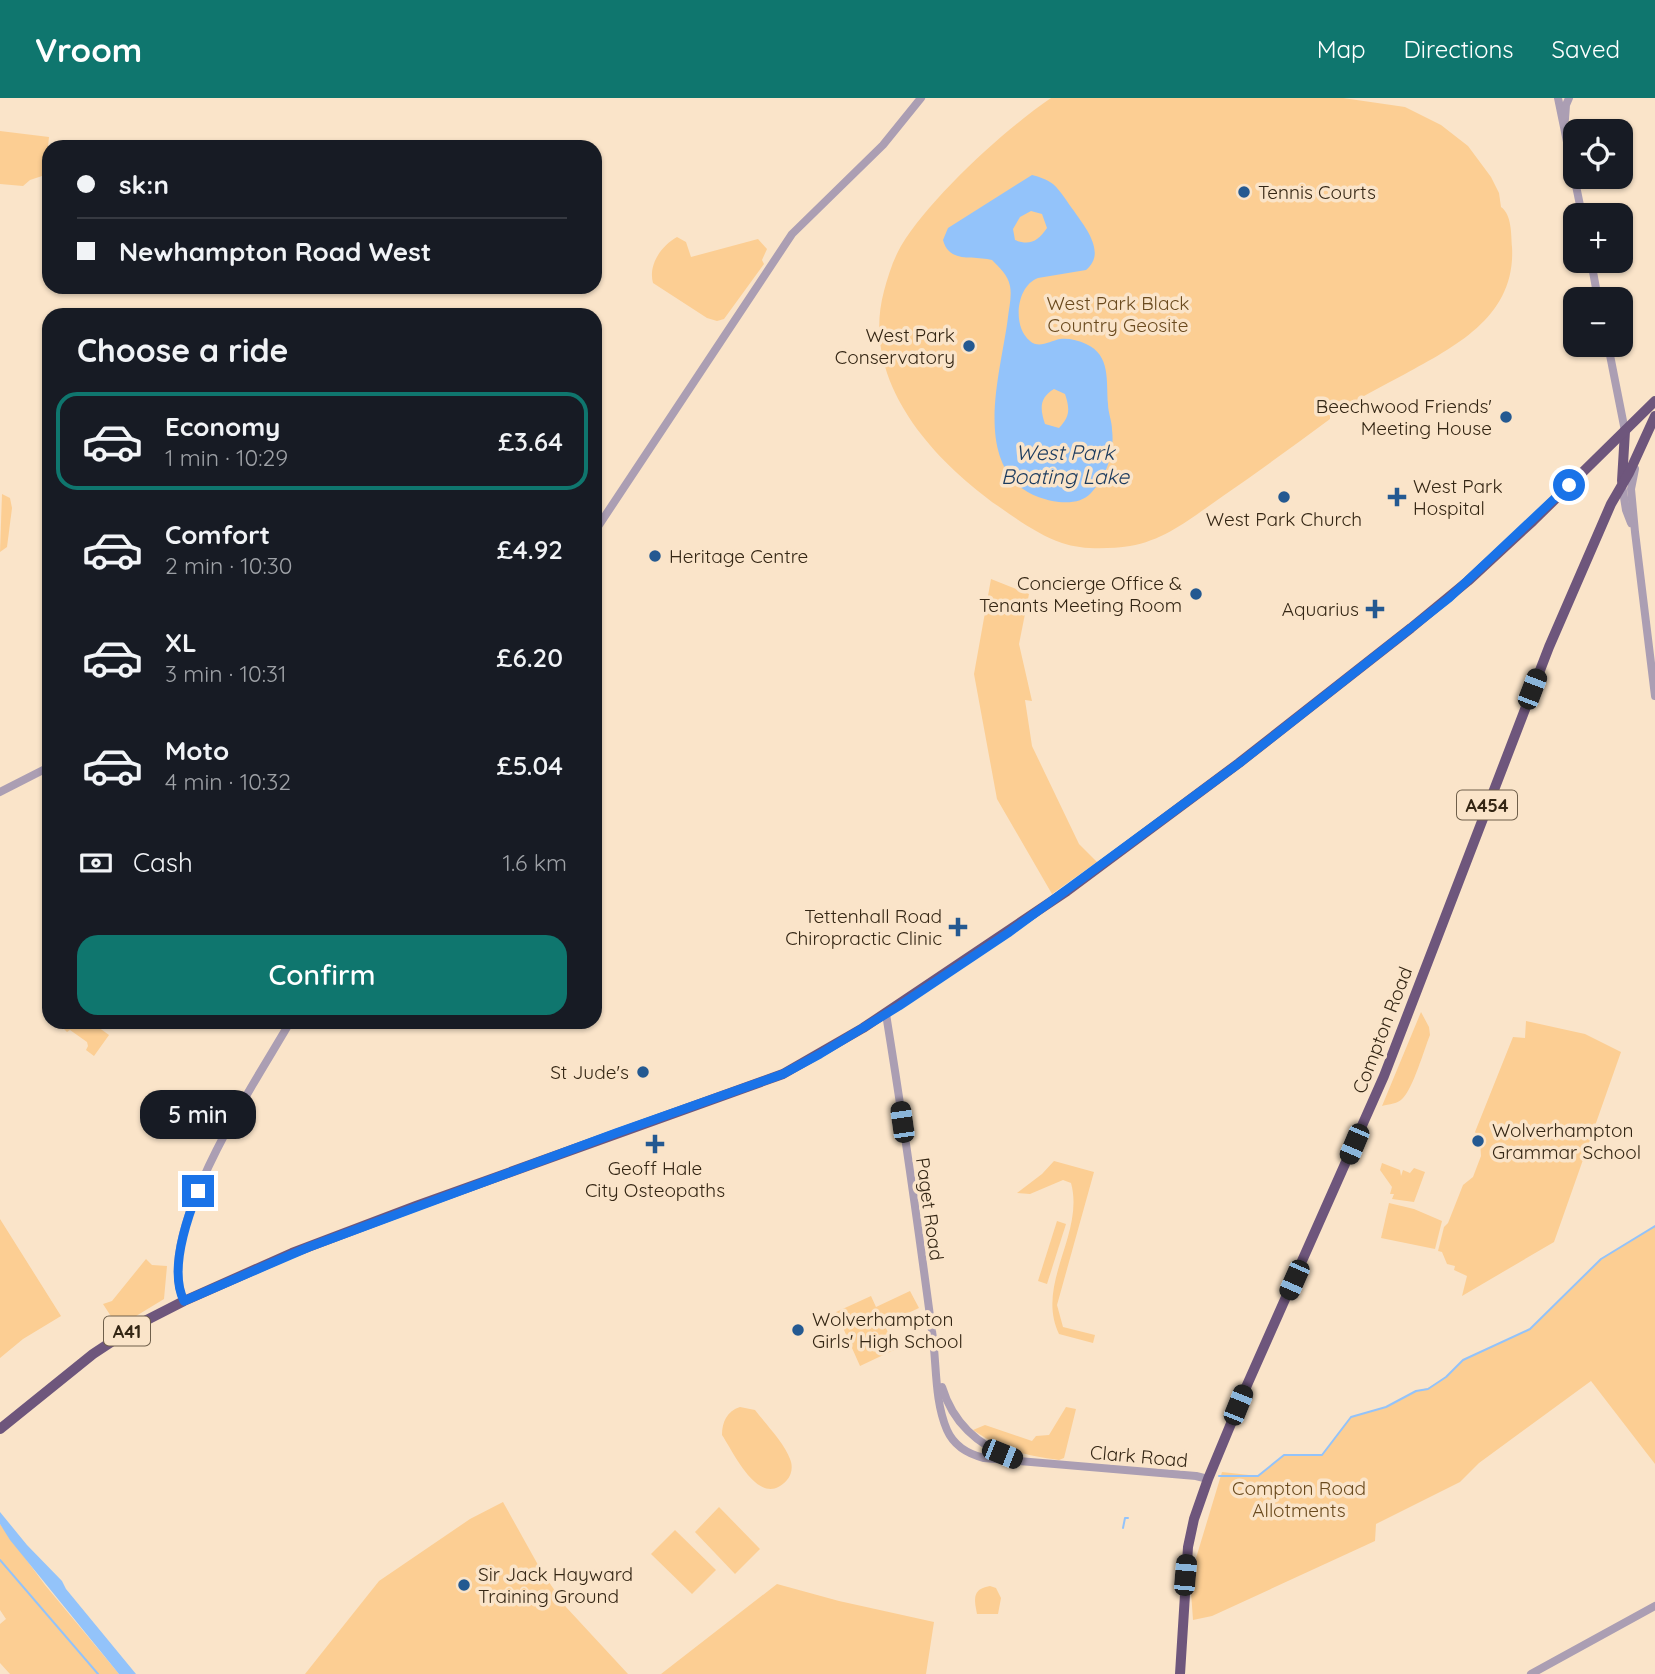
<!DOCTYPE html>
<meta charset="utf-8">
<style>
body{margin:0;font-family:Quicksand,sans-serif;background:#242831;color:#f1f3f6;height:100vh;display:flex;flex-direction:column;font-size:26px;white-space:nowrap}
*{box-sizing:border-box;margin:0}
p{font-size:23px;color:#9ea1a6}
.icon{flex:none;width:38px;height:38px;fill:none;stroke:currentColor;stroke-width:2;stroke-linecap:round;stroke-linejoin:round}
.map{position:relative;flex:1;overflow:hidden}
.details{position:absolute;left:42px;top:210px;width:560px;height:721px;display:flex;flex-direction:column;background:#171b24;border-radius:21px;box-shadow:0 2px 5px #0004}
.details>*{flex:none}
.banner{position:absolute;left:42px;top:42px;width:560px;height:154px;border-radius:21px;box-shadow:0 2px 5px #0004;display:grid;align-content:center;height:154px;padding:0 35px;background:#171b24}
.buttons{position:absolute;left:1563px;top:21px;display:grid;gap:14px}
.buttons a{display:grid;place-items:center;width:70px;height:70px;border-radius:14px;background:#171b24;box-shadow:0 2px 5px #0004;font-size:35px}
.end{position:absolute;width:32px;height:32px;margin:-16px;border:9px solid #1a73e8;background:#fff;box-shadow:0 0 0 4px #fff}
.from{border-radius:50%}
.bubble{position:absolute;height:49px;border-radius:21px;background:#171b24;box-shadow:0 2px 5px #0004;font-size:23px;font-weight:600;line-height:49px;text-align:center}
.car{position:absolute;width:21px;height:42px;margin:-21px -10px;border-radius:9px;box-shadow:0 0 5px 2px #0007;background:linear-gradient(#222 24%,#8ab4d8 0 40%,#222 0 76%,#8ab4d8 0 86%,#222 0)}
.banner b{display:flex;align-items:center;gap:24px;height:66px;font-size:26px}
.banner b+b{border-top:2px solid #363941}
.banner i{width:18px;height:18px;background:#f1f3f6}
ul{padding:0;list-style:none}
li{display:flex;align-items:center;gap:21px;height:98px;margin:0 14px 10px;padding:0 21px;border:4px solid transparent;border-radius:21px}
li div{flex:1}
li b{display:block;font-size:26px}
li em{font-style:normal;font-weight:600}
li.on{border-color:#0f766e}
li>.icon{width:63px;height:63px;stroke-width:1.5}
h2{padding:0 35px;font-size:32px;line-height:84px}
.pay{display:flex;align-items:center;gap:18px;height:77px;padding:0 35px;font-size:26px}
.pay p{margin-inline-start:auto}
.primary-button{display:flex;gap:14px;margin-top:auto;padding:14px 35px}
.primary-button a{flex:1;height:80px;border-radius:21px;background:#0f766e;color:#fff;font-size:28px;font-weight:600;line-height:80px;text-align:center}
header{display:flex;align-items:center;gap:42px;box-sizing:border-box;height:98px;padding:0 35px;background:#0f766e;color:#fff}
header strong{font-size:33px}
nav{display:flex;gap:38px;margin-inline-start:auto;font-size:24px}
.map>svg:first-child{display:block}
.green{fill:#fcce93}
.water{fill:#93c3fa;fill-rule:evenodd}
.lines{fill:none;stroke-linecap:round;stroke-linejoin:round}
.stream{stroke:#93c3fa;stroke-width:2}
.tertiary{stroke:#ab9eb3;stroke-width:8}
.trunk{stroke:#6e567c;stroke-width:10}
.route{stroke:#1a73e8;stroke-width:9}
.poi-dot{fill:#245991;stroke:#fae4c9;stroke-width:2.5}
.labels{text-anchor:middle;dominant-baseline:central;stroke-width:7;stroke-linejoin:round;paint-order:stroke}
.shield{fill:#fae4c9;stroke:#6f5f4a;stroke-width:2}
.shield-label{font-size:18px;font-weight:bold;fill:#342614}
.poi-label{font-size:19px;fill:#342614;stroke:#fae4c9;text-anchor:start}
.park-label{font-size:19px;fill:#6a4a1e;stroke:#fae4c9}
.street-label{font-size:19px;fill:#342614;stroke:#fae4c9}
.water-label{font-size:21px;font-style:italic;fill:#1a3a5e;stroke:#fae4c9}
</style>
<header>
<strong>Vroom</strong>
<nav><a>Map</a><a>Directions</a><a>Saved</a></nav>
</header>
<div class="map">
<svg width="1655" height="1576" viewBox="0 0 1655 1576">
<rect width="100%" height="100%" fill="#fae4c9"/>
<g class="green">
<path d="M1051,0h292l62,9 36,18 27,21 23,31 8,16 2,14c11,8 10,27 11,40 4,69 -56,99 -107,127 -25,13 -51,27 -75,42v3c-35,26 -71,52 -107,77 -29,20 -57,44 -93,50 -21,3 -48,4 -68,-3 -23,-8 -44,-23 -64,-37 -67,-48 -138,-126 -114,-215 4,-15 9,-31 17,-45 29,-48 103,-116 150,-148z"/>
<polygon points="0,33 49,39 45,77 30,82 23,88 0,86"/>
<path d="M677,139l9,5 5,15 67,-18 9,10 -5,11 2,4 -40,55 -7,2 -10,-3 -54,-35c-5,-18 8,-37 24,-46z"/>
<polygon points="2,396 10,400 12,410 7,449 0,454"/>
<polygon points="991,481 1029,496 1019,546 1032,603 1025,602 1032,648 1079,746 1097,764 1052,796 997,701 974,576"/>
<path d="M1421,914l8,15 1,8c-6,15 -17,53 -27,63 -5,6 -14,6 -21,8z"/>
<polygon points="1526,923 1585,936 1621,954 1554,1144 1462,1198 1467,1178 1454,1172 1455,1168 1447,1166 1442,1154 1438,1153 1444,1129 1448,1125 1463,1087 1473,1079 1481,1058 1480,1041 1475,1034 1513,939 1525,940"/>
<polygon points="67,924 91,924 109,937 94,958 86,952 88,948 87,944 70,932 67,934 63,930"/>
<path d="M1054,1063l40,11 -37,133 6,22 32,8 -2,8 -34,-9c-24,-50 26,-100 12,-151l-8,-3 -33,14 -13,-1 25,-19z"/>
<polygon points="1382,1065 1400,1072 1401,1078 1403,1072 1410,1075 1414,1070 1425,1074 1414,1104 1392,1101 1394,1096 1390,1096 1392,1089 1380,1072"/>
<polygon points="1389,1105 1414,1111 1442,1123 1435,1151 1381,1140"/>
<polygon points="0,1121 61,1218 23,1241 0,1260"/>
<polygon points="1057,1123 1066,1126 1047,1186 1038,1183"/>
<polygon points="1655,1128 1655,1366 1591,1283 1479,1365 1460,1384 1376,1426 1375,1443 1212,1518 1193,1522 1190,1480 1222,1374 1258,1378 1284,1357 1322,1357 1351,1319 1386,1309 1416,1293 1428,1290 1446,1279 1463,1262 1530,1231 1601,1161"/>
<polygon points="146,1161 152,1167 167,1168 164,1201 118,1229 103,1206 112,1203"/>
<polygon points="910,1193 919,1210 884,1226 896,1251 860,1268 836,1214 871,1198 876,1209"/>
<path d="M740,1309l15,3c10,13 30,34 35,49 3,7 2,15 -3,21 -27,31 -53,-27 -65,-45 0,-13 5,-24 18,-28z"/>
<path d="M1066,1309l10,2 -12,49 -5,2c-36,-5 -55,-9 -86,-30l12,-5 47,16 4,-5 13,-1z"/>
<polygon points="503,1404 542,1474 566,1509 628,1576 305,1576 379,1483 470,1421"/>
<polygon points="719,1409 760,1451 735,1476 695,1434"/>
<polygon points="0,1426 45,1487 119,1576 10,1576 0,1565 0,1526 6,1521 0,1512"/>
<polygon points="675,1432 716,1472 692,1496 651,1456"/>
<polygon points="777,1486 839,1503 934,1524 926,1576 661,1576"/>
<path d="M990,1488l6,2 5,10 -3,16h-21c-3,-15 -5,-25 13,-28z"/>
</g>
<g class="water">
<path d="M1032,77c8,2 14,4 21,9 8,7 14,18 21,27 11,16 33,42 12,59l-48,8c-22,8 -26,49 -8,63 9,8 20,0 30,-2 8,-1 18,1 26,5 25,11 20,37 22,60 0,9 4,17 4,26 3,22 -6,47 -21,63 -16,18 -57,7 -73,-8 -42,-39 -16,-118 -10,-168 1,-9 4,-21 2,-31 -2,-11 -11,-19 -18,-26 -18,-5 -43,4 -49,-20l5,-12zM1031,113l11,3 5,14c-9,13 -17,18 -32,12l-2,-11 7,-12zM1054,291l11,5c5,15 5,23 -6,34l-14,-4c-5,-15 -6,-26 9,-35z"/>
<polygon points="0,1414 27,1447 62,1483 66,1491 136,1576 119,1576 10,1442 0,1426"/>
</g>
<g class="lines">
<g class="stream">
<polyline points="1219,1378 1258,1378 1284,1357 1322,1357 1351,1319 1386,1309 1416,1293 1428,1291 1446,1279 1463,1262 1530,1231 1601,1161 1655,1128"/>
<polyline points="1123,1430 1125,1420 1128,1420"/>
<polyline points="0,1462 98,1576"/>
</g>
<g class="tertiary">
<polyline points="1558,0 1582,117"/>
<polyline points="1565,21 1566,7 1569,0"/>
<polyline points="1591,163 1598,201"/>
<polyline points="1608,247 1625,333"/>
<polyline points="1635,371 1631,391 1635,434 1655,598"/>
<polyline points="1622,387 1626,412 1631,425"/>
<polyline points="595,433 792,136 883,47 921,0"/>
<polyline points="0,694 49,669"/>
<path d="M886,916c17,105 32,211 46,317 5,32 2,69 15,99 7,16 21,24 37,28l212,18 12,3"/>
<path d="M184,1203c-33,-65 73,-221 106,-279"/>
<path d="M942,1289c11,36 35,57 69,71"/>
<polyline points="1531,1576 1655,1508"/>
</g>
<g class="trunk">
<polyline points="1622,383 1625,333"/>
<polyline points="0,1331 93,1256 137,1227 184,1203 292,1155 416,1108 783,976 863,930 1067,793 1239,665 1411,530 1468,483 1533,423 1655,303"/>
<polyline points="1180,1576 1188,1449 1194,1421 1208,1381 1247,1287 1384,978 1549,549 1611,406 1629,375 1655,318"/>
</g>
</g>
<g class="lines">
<path class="route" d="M198,1093c-12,30 -29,80 -14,110l125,-54 307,-114 167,-59 37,-20 79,-48 109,-73 234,-172 207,-163 120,-113"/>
</g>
<g class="poi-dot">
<circle cx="1244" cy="94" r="7"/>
<circle cx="969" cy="248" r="7"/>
<circle cx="1506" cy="319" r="7"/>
<circle cx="1284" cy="399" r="7"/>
<path d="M1393.5 388.5h7v7h7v7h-7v7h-7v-7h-7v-7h7z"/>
<circle cx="655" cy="458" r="7"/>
<circle cx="1196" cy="496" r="7"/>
<path d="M1371.5 500.5h7v7h7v7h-7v7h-7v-7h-7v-7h7z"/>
<path d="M954.5 818.5h7v7h7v7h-7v7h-7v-7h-7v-7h7z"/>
<circle cx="643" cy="974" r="7"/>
<circle cx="1478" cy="1043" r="7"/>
<path d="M651.5 1035.5h7v7h7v7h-7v7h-7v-7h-7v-7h7z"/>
<circle cx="798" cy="1232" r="7"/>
<circle cx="464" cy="1487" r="7"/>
</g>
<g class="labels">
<g class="shield">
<rect x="1457" y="692.5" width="60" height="29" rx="5"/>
<rect x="104" y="1218.5" width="46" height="29" rx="5"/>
</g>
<g class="shield-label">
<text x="1487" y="707">A454</text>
<text x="127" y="1233">A41</text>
</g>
<g class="poi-label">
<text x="1258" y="94">Tennis Courts</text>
<text x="955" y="237" text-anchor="end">West Park<tspan x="955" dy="22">Conservatory</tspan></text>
<text x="1492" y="308" text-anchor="end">Beechwood Friends'<tspan x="1492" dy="22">Meeting House</tspan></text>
<text x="1413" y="388">West Park<tspan x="1413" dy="22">Hospital</tspan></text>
<text x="1284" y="421" text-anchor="middle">West Park Church</text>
<text x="669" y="458">Heritage Centre</text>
<text x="1182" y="485" text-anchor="end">Concierge Office &amp;<tspan x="1182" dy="22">Tenants Meeting Room</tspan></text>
<text x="1359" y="511" text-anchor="end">Aquarius</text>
<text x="942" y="818" text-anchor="end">Tettenhall Road<tspan x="942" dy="22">Chiropractic Clinic</tspan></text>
<text x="629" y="974" text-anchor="end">St Jude's</text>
<text x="1492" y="1032">Wolverhampton<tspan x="1492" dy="22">Grammar School</tspan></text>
<text x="655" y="1070" text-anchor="middle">Geoff Hale<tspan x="655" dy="22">City Osteopaths</tspan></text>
<text x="812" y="1221">Wolverhampton<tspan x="812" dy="22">Girls' High School</tspan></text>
<text x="478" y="1476">Sir Jack Hayward<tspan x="478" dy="22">Training Ground</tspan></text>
</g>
<g class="park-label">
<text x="1118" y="205">West Park Black<tspan x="1118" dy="22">Country Geosite</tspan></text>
<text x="1299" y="1390">Compton Road<tspan x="1299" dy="22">Allotments</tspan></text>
</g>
<g class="street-label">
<text transform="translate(1382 932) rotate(-69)">Compton Road</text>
<text transform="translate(930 1111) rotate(82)">Paget Road</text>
<text transform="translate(1139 1358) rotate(5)">Clark Road</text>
</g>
<g class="water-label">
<text x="1065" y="354">West Park<tspan x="1065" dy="24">Boating Lake</tspan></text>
</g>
</g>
</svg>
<div class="buttons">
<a><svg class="icon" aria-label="locate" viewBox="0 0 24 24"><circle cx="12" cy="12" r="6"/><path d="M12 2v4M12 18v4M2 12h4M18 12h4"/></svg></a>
<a>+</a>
<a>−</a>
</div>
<i class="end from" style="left:1569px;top:387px"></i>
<i class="end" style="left:198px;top:1093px"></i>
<div class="bubble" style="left:140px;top:992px;width:116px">5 min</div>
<i class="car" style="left:1532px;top:591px;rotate:21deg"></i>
<i class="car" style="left:902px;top:1024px;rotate:352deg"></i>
<i class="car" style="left:1354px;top:1046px;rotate:203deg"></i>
<i class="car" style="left:1294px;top:1182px;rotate:204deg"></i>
<i class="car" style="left:1238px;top:1307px;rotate:22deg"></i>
<i class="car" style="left:1002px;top:1356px;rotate:112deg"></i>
<i class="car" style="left:1185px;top:1477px;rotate:5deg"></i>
<div class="banner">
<b><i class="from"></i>sk:n</b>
<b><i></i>Newhampton Road West</b>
</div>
<section class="details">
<h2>Choose a ride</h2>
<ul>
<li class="on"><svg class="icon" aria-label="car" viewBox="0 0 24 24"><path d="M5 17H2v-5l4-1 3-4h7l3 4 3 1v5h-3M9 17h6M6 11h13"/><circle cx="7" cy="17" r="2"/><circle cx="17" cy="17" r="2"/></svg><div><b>Economy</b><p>1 min · 10:29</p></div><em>£3.64</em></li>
<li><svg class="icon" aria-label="car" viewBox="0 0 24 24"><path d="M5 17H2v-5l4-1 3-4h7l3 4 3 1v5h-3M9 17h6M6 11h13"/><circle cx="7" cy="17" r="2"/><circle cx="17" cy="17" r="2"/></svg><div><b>Comfort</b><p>2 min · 10:30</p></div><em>£4.92</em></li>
<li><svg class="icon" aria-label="car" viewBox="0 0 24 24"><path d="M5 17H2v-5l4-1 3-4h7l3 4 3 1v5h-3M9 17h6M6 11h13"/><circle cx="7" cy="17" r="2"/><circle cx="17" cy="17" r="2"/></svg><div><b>XL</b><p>3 min · 10:31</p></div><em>£6.20</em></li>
<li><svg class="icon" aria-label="car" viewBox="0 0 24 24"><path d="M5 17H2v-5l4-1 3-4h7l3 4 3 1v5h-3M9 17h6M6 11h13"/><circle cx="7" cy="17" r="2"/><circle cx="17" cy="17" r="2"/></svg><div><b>Moto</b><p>4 min · 10:32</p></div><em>£5.04</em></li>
</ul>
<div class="pay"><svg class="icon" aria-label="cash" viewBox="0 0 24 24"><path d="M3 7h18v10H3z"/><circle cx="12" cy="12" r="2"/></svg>Cash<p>1.6 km</p></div>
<div class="primary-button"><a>Confirm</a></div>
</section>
</div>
